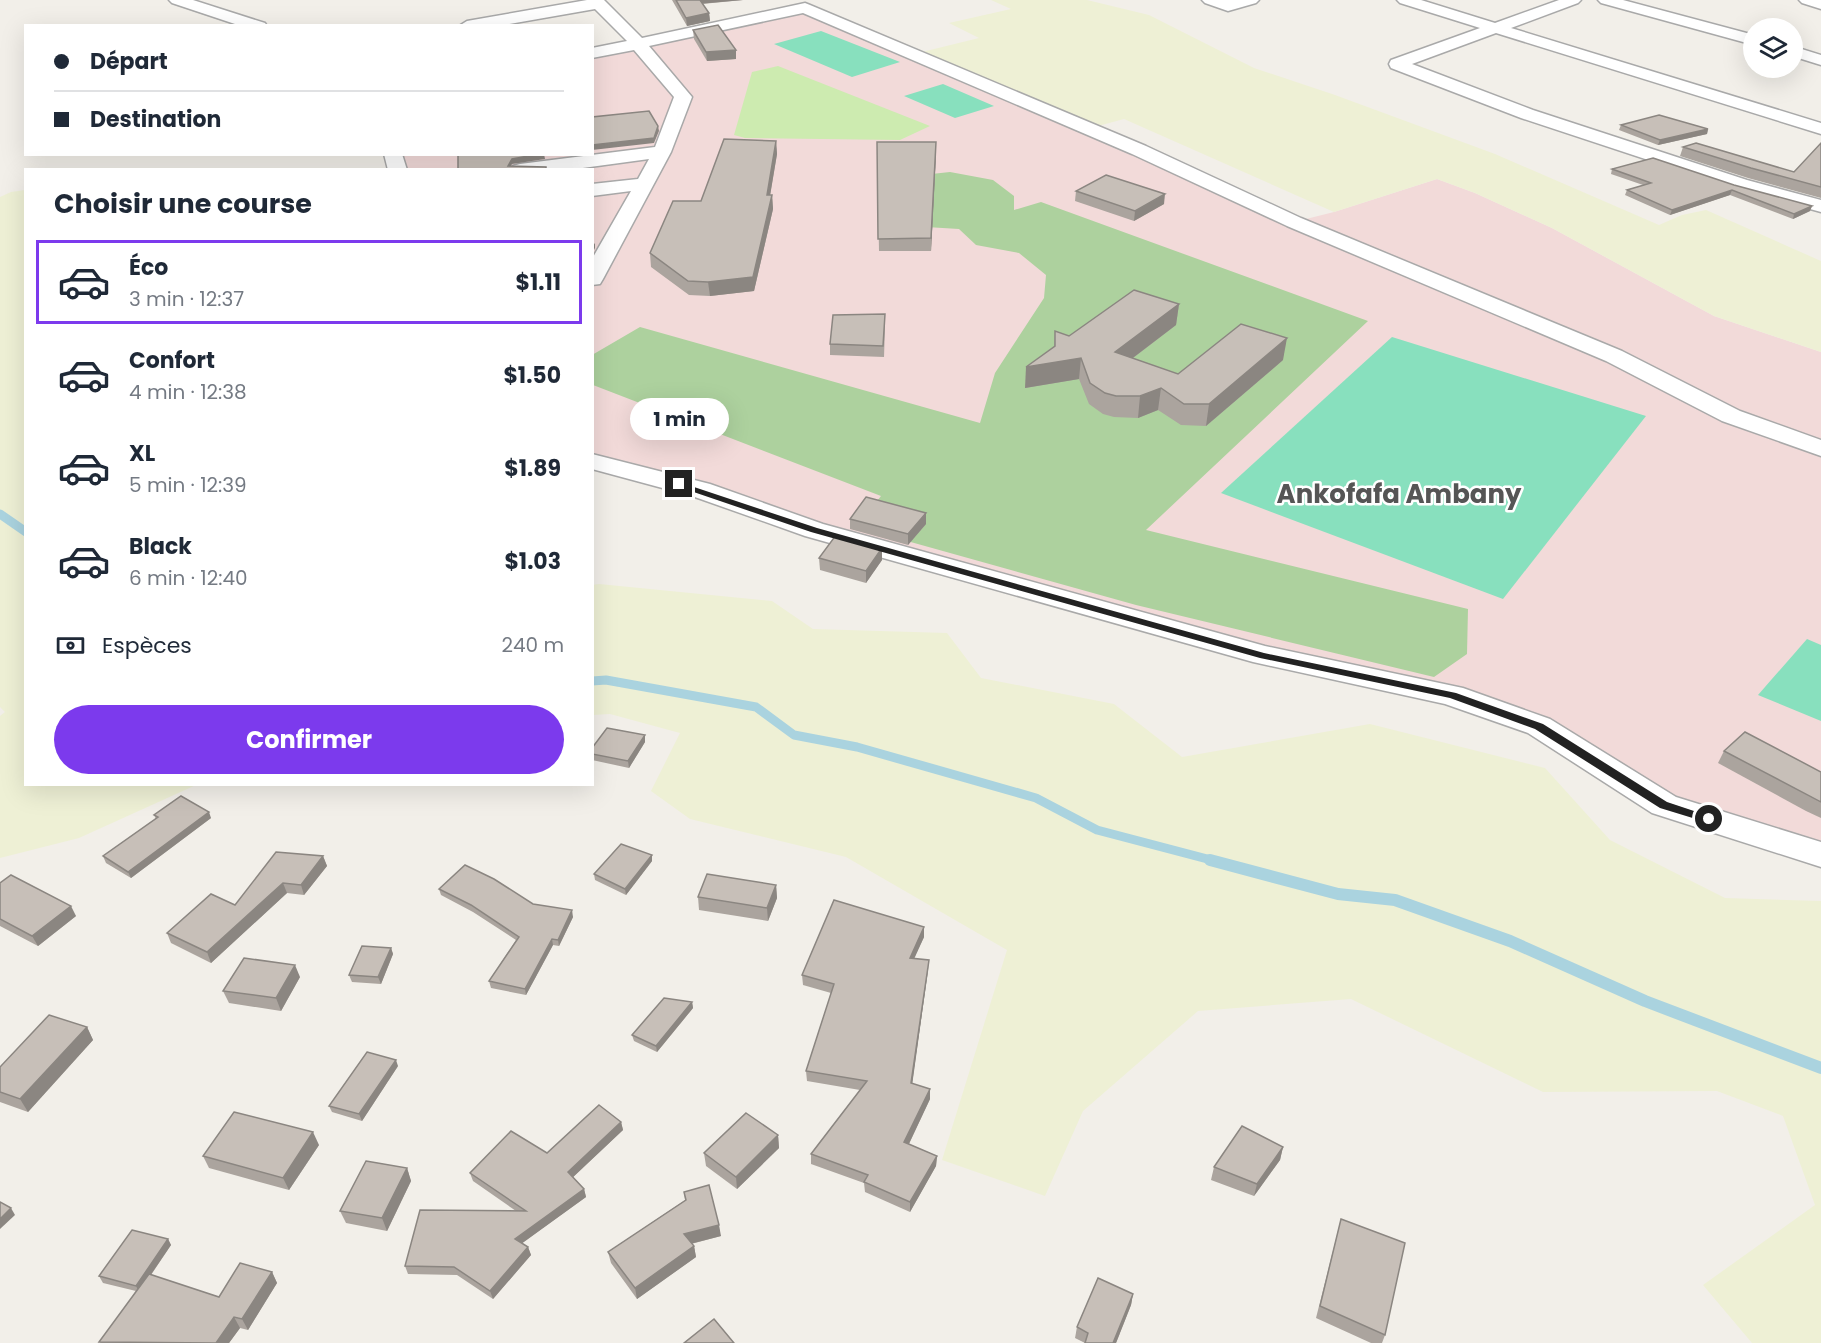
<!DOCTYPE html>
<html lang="fr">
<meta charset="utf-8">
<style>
body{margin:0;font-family:Poppins,sans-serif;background:#f2f2f3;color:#1f2937;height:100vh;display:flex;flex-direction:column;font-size:22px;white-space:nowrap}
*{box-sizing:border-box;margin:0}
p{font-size:20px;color:#747a83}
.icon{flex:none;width:33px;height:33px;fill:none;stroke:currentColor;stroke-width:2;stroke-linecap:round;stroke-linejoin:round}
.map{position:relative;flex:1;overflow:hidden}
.drawer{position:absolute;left:24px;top:168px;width:570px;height:618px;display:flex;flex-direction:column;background:#fff;border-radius:0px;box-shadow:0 6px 24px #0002}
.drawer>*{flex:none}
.guide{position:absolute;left:24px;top:24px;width:570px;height:132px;border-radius:0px;box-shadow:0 6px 24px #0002;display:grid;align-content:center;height:132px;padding:0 30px;background:#fff}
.tools{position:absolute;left:1743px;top:18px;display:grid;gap:12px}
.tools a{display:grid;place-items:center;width:60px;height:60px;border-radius:50%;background:#fff;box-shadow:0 6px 24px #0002;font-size:30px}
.end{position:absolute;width:27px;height:27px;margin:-14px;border:8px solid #222;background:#fff;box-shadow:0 0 0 3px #fff}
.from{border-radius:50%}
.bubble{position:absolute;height:42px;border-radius:21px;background:#fff;box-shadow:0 6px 24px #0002;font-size:20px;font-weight:700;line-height:42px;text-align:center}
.guide b{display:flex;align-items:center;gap:21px;height:57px;font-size:22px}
.guide b+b{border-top:2px solid #e0e1e3}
.guide i{width:15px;height:15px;background:#1f2937}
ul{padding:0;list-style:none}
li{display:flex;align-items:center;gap:18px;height:84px;margin:0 12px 9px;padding:0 18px;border:3px solid transparent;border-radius:0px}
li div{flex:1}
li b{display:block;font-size:22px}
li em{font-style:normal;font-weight:700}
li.active{border-color:#7c3aed}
li>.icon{width:54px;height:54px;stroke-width:1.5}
h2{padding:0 30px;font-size:27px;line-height:72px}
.pay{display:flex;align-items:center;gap:15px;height:66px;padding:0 30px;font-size:22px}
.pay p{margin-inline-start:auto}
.action{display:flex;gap:12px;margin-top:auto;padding:12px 30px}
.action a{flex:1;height:69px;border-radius:36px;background:#7c3aed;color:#fff;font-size:24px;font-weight:700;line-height:69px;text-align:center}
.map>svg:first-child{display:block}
.commercial{fill:#f2dad9}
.farmland{fill:#eef0d5}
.grass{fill:#cdebb0}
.forest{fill:#add19e}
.pitch{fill:#88e0be}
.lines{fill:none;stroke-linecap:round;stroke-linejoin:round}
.stream-far1{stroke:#aad3df;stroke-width:9}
.stream{stroke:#aad3df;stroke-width:12}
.street-casing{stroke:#a9a9a9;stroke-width:3}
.street{fill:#fff;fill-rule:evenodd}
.wall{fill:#aba49e}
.shaded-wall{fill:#8b8681}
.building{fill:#c7bfb8;stroke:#8b8681;stroke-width:1.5}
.route{fill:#222}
.labels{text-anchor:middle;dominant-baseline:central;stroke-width:5;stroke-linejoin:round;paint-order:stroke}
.district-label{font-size:26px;font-weight:bold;fill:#555;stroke:#fff}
</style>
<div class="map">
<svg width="1821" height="1343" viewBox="0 0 1821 1343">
<rect width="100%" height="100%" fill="#f2efe9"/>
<polygon class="commercial" points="805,8 1294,222 1334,212 1437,179 1475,193 1552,228 1714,316 1821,352 1821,855 1664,805 1539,726 593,461 592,170 398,169 393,155 592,154 593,53"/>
<g class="farmland">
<polygon points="991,0 1087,0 1149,15 1254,68 1335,95 1495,154 1659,225 1682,215 1706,210 1821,261 1821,352 1714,316 1552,228 1475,193 1437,179 1334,212 1124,119 1098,126 922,52 979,38 949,23 1011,9"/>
<polygon points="25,190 26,784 196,785 79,838 0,858 0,716 5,712 0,707 0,197 11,192"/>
<polygon points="599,584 772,601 813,629 947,633 981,678 1114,704 1182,757 1370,724 1545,768 1610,840 1725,898 1821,901 1821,1343 1752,1343 1703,1285 1815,1205 1783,1116 1717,1091 1543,1092 1351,999 1198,1011 1083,1111 1045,1196 942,1160 1007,950 846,857 690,819 651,791 680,733 610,714 593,715 592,585"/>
</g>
<polygon class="grass" points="778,66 930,126 900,140 745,138 734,135 752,72"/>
<polygon class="forest" points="950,172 993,180 1014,196 1014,210 1041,202 1368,321 1146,530 1468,609 1467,654 1434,677 1136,605 857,527 881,496 593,385 592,355 640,327 980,423 995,373 1044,298 1046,275 1019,253 976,245 959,229 910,226 913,176"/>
<g class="pitch">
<polygon points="821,31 900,62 852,77 774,44"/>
<polygon points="943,84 994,106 955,118 904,96"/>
<polygon points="1392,337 1646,416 1503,599 1221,493"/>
<polygon points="1807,639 1821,645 1821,721 1758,695"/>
</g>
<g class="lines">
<g class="stream-far1">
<polyline points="0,514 26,532"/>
<polyline points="592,681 606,680 756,707 794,735 857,747 1036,798 1097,830 1215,861"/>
</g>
<polyline class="stream" points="1210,860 1338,894 1395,900 1510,941 1645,1001 1821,1068"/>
<defs>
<g id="street">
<polygon points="169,0 193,0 265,23 267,26 241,26 172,3"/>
<polygon points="587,0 604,0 642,38 805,3 810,5 1146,146 1301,218 1622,351 1740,411 1821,440 1821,456 1722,421 1606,361 1287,226 1132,154 803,13 649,46 692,97 671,152 603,279 600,284 592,285 592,259 631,191 592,196 592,184 638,179 649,159 568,170 511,170 513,166 520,164 655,147 674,97 634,50 592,58 592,48 627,41 595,9 498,26 459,26 467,21"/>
<polygon points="1202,0 1259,0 1256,3 1228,11 1205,3"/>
<polygon points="1397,0 1421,0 1495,23 1559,0 1581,0 1578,3 1511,28 1821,123 1821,134 1496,33 1412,64 1533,110 1747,180 1821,200 1821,212 1733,188 1521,118 1391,68 1389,64 1391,60 1480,28 1400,3"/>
<polygon points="1598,0 1623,0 1754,35 1754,45 1601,3"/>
<polygon points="1799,0 1821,0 1821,9 1802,3"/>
<polygon points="1792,46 1821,55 1821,65 1792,56"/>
<polygon points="384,154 402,154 407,170 388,170"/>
<polygon points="592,454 710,484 823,524 1265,646 1463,688 1550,719 1676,797 1821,842 1821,867 1652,813 1528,733 1445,704 1253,662 805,536 692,496 592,469"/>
</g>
</defs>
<use href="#street" class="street-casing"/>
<use href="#street" class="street"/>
</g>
<g class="wall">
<polygon points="672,0 743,0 702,4 709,13 710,21 687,26"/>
<polygon points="693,30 736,50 736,59 707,61 694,39"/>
<polygon points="1621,125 1708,129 1707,134 1658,145 1619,130"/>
<polygon points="776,141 777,154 770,195 772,195 773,209 754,291 710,296 689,295 651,267 650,253 701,201"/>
<polygon points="877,142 936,153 931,251 879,251"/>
<polygon points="1821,143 1821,198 1748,178 1680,156 1683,147 1794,172"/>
<polygon points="1612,169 1734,185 1812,206 1810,211 1793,219 1730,195 1670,215 1625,195 1627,190 1643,185 1611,174"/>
<polygon points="1076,191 1164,204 1134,221 1075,201"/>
<polygon points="1179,304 1176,325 1133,358 1178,374 1283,360 1206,426 1181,425 1158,410 1138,418 1114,417 1103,414 1089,404 1079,379 1025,388 1054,347 1055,331 1069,336"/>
<polygon points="885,325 884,357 830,355 830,344"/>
<polygon points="850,519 926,524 908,545 850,529"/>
<polygon points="882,548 882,560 866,583 820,570 819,558"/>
<polygon points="645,735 645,742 629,768 592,760 592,754"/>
<polygon points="1724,751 1821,772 1821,818 1806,811 1718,763"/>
<polygon points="154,815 211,818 131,878 106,863 103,856 156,819"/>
<polygon points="652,855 652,861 626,895 595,880 594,874"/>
<polygon points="323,856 327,866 304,895 287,893 211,963 171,943 167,933 235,905"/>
<polygon points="0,883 76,916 38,946 0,926"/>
<polygon points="776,885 777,898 768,921 699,910 698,897"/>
<polygon points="439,889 533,904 573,917 559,946 553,945 526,995 491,988 489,981 516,940 473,912 441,895"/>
<polygon points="924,927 924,937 914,958 928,970 912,1084 930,1099 909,1144 937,1156 936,1166 910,1212 865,1192 864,1183 811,1164 811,1154 860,1090 807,1081 806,1071 831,993 803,985 802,975"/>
<polygon points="391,948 393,954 381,984 352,982 349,975"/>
<polygon points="300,977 281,1011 229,1003 223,991"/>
<polygon points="692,1002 693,1008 657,1052 634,1041 632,1035"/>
<polygon points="87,1027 93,1040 28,1112 0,1102 0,1067"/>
<polygon points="398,1066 362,1121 332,1112 329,1106"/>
<polygon points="621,1122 623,1130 573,1177 584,1189 586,1197 522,1243 528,1247 531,1255 493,1299 457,1275 408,1274 405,1266 516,1211 473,1181 470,1173 547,1153"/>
<polygon points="778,1135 779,1148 737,1189 706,1166 704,1153"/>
<polygon points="319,1145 289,1190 209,1168 203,1156"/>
<polygon points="1283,1147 1280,1160 1254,1196 1211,1180 1214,1167"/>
<polygon points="407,1168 411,1181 387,1231 346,1223 340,1211"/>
<polygon points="684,1192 721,1236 691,1244 694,1246 696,1257 637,1299 611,1263 608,1252 685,1200"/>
<polygon points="1341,1219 1385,1335 1382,1343 1371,1343 1316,1318"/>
<polygon points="168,1239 171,1245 151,1275 219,1297 272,1272 277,1283 248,1330 240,1328 229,1343 100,1343 136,1291 103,1283 99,1276"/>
<polygon points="1133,1294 1131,1305 1116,1343 1085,1343 1075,1338 1077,1327"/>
</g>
<g class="shaded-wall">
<polygon points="697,0 743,0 698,4"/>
<polygon points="709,13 710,21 687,26 686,18"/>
<polygon points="736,50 736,59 707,61 706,52"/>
<polygon points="658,126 659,131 654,143 592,150 592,145"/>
<polygon points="1708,129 1707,134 1658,145 1660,140"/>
<polygon points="776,141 777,154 768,208 767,195"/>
<polygon points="936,142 936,153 931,251 931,238"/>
<polygon points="539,154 544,154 545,159 512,164 509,170 508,166 512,159"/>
<polygon points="1732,190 1730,195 1670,215 1672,210"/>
<polygon points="1165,194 1164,204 1134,221 1135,211"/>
<polygon points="772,195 773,209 754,291 710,296 708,282"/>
<polygon points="1812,206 1810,211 1793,219 1794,214"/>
<polygon points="595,243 595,248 592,254 592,247"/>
<polygon points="1179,304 1176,325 1113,373 1115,352"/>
<polygon points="1287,338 1283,360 1206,426 1209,404"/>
<polygon points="1081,358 1079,379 1025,388 1026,367"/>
<polygon points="1161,388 1158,410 1138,418 1140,396"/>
<polygon points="926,513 926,524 908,545 908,534"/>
<polygon points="882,548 882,560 866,583 866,571"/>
<polygon points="645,735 645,742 629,768 628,761"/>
<polygon points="209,812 211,818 131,878 128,872"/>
<polygon points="652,855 652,861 626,895 625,889"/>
<polygon points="323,856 327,866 304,895 301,885"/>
<polygon points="283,883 287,893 211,963 207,952"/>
<polygon points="776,885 777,898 768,921 767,908"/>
<polygon points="71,906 76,916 38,946 32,936"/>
<polygon points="572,910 573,917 559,946 558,940"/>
<polygon points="924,927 924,937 910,968 910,958"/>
<polygon points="552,939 553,945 526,995 525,989"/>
<polygon points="391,948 393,954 381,984 378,977"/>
<polygon points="929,960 928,970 911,1093 911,1083"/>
<polygon points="295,965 300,977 281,1011 276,998"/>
<polygon points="692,1002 693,1008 657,1052 656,1046"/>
<polygon points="87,1027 93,1040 28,1112 20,1099"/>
<polygon points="396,1060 398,1066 362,1121 359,1114"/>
<polygon points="930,1089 930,1099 905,1152 904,1142"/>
<polygon points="621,1122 623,1130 570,1180 568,1172"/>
<polygon points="313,1132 319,1145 289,1190 283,1178"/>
<polygon points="778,1135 779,1148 737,1189 736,1177"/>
<polygon points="1283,1147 1280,1160 1254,1196 1257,1184"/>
<polygon points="937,1156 936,1166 910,1212 910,1202"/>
<polygon points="407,1168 411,1181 387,1231 382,1218"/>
<polygon points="584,1189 586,1197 517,1247 515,1239"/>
<polygon points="11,1208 15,1215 0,1229 0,1219"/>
<polygon points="719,1225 721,1236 686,1245 684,1234"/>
<polygon points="168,1239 171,1245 139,1292 136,1286"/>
<polygon points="694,1246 696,1257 637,1299 635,1288"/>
<polygon points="528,1247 531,1255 493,1299 490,1291"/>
<polygon points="272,1272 277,1283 248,1330 242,1319"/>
<polygon points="1133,1294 1131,1305 1116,1343 1113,1343"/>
<polygon points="234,1317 240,1328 229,1343 216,1343"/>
</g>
<g class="building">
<polygon points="676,0 700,0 709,13 686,18"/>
<polygon points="718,25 736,50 706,52 693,30"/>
<polygon points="649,111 658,126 654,138 592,145 592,117"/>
<polygon points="1659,115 1708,129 1660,140 1621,125"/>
<polygon points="724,139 776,141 767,195 772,195 753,277 708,282 688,281 650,253 673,201 701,201"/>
<polygon points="877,142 936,142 931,238 878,239"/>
<polygon points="1696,143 1794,172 1821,143 1821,187 1751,168 1683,147"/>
<polygon points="463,154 539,154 512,159 508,166 546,167 546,170 458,170 458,155"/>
<polygon points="1653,158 1734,185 1812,206 1794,214 1732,190 1672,210 1627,190 1651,183 1612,169"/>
<polygon points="1106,175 1165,194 1135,211 1076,191"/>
<polygon points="1134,290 1179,304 1115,352 1178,374 1241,324 1287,338 1209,404 1184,404 1161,388 1140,396 1116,396 1105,393 1090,383 1081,358 1026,367 1055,346 1055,331 1069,336"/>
<polygon points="885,314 883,346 830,344 833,315"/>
<polygon points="866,497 926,513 908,534 850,519"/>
<polygon points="836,535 882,548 866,571 819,558"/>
<polygon points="607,728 645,735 628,761 592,754 592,748"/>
<polygon points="1745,732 1821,772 1821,802 1724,751"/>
<polygon points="181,796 209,812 128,872 103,856 158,817 154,815"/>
<polygon points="621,844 652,855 625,889 594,874"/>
<polygon points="276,852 323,856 301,885 283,883 207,952 167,933 211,894 235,905"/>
<polygon points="465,865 494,879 533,904 572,910 558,940 552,939 525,989 489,981 519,937 471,905 439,889"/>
<polygon points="707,874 776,885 767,908 698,897"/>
<polygon points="11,875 71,906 32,936 0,919 0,883"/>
<polygon points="834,900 924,927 910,958 929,960 911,1083 930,1089 904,1142 937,1156 910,1202 864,1182 868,1175 811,1154 867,1081 806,1071 834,984 802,975"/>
<polygon points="362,946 391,948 378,977 349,975"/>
<polygon points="244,958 295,965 276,998 223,991"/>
<polygon points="664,998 692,1002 656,1046 632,1035"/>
<polygon points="49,1015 87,1027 20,1099 0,1092 0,1067"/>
<polygon points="367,1052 396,1060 359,1114 329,1106"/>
<polygon points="599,1105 621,1122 568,1172 584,1189 515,1239 528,1247 490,1291 454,1267 405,1266 420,1210 526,1211 470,1173 511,1131 547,1153"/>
<polygon points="234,1112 313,1132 283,1178 203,1156"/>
<polygon points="746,1113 778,1135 736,1177 704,1153"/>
<polygon points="1242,1126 1283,1147 1257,1184 1214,1167"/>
<polygon points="366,1161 407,1168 382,1218 340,1211"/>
<polygon points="709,1185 719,1225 684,1234 694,1246 635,1288 608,1252 686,1200 684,1192"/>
<polygon points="0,1202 11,1208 0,1219"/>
<polygon points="1341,1219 1405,1243 1385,1335 1320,1306"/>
<polygon points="132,1230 168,1239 136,1286 99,1276"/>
<polygon points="240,1263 272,1272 242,1319 234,1317 216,1343 99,1342 149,1274 219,1297"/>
<polygon points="1098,1278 1133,1294 1113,1343 1085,1343 1088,1333 1077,1327"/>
<polygon points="714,1319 734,1343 684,1343"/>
</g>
<polygon class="route" points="679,482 817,528 1264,653 1456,693 1543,724 1667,802 1712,817 1714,819 1709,823 1660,808 1535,729 1450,698 1260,658 811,532 676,486 675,484"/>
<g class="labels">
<g class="district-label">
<text x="1399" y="494">Ankofafa Ambany</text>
</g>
</g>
</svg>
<div class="tools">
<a><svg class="icon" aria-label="layers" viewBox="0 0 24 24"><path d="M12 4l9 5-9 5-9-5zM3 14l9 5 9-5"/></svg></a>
</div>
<i class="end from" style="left:1709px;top:819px"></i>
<i class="end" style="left:679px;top:484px"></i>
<div class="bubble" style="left:630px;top:398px;width:99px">1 min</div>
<div class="guide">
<b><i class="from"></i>Départ</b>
<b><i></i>Destination</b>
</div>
<section class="drawer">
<h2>Choisir une course</h2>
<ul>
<li class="active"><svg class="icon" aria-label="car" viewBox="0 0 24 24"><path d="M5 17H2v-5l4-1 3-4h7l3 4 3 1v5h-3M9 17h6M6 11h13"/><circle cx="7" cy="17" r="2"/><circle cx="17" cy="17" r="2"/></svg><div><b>Éco</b><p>3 min · 12:37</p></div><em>$1.11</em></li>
<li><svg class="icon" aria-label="car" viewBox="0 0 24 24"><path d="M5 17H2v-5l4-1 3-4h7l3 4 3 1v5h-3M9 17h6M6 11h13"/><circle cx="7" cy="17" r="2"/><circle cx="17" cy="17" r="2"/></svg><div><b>Confort</b><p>4 min · 12:38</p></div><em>$1.50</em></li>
<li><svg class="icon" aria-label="car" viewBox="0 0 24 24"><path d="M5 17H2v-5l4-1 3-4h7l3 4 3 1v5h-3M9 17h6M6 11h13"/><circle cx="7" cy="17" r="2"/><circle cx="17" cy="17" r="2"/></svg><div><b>XL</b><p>5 min · 12:39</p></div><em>$1.89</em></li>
<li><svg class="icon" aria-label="car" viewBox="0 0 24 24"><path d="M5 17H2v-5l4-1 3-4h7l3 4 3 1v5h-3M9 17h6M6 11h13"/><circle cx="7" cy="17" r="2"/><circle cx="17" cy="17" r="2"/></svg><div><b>Black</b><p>6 min · 12:40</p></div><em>$1.03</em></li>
</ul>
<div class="pay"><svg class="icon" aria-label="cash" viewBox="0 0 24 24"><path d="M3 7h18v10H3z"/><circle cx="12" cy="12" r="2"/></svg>Espèces<p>240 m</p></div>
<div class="action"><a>Confirmer</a></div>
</section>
</div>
